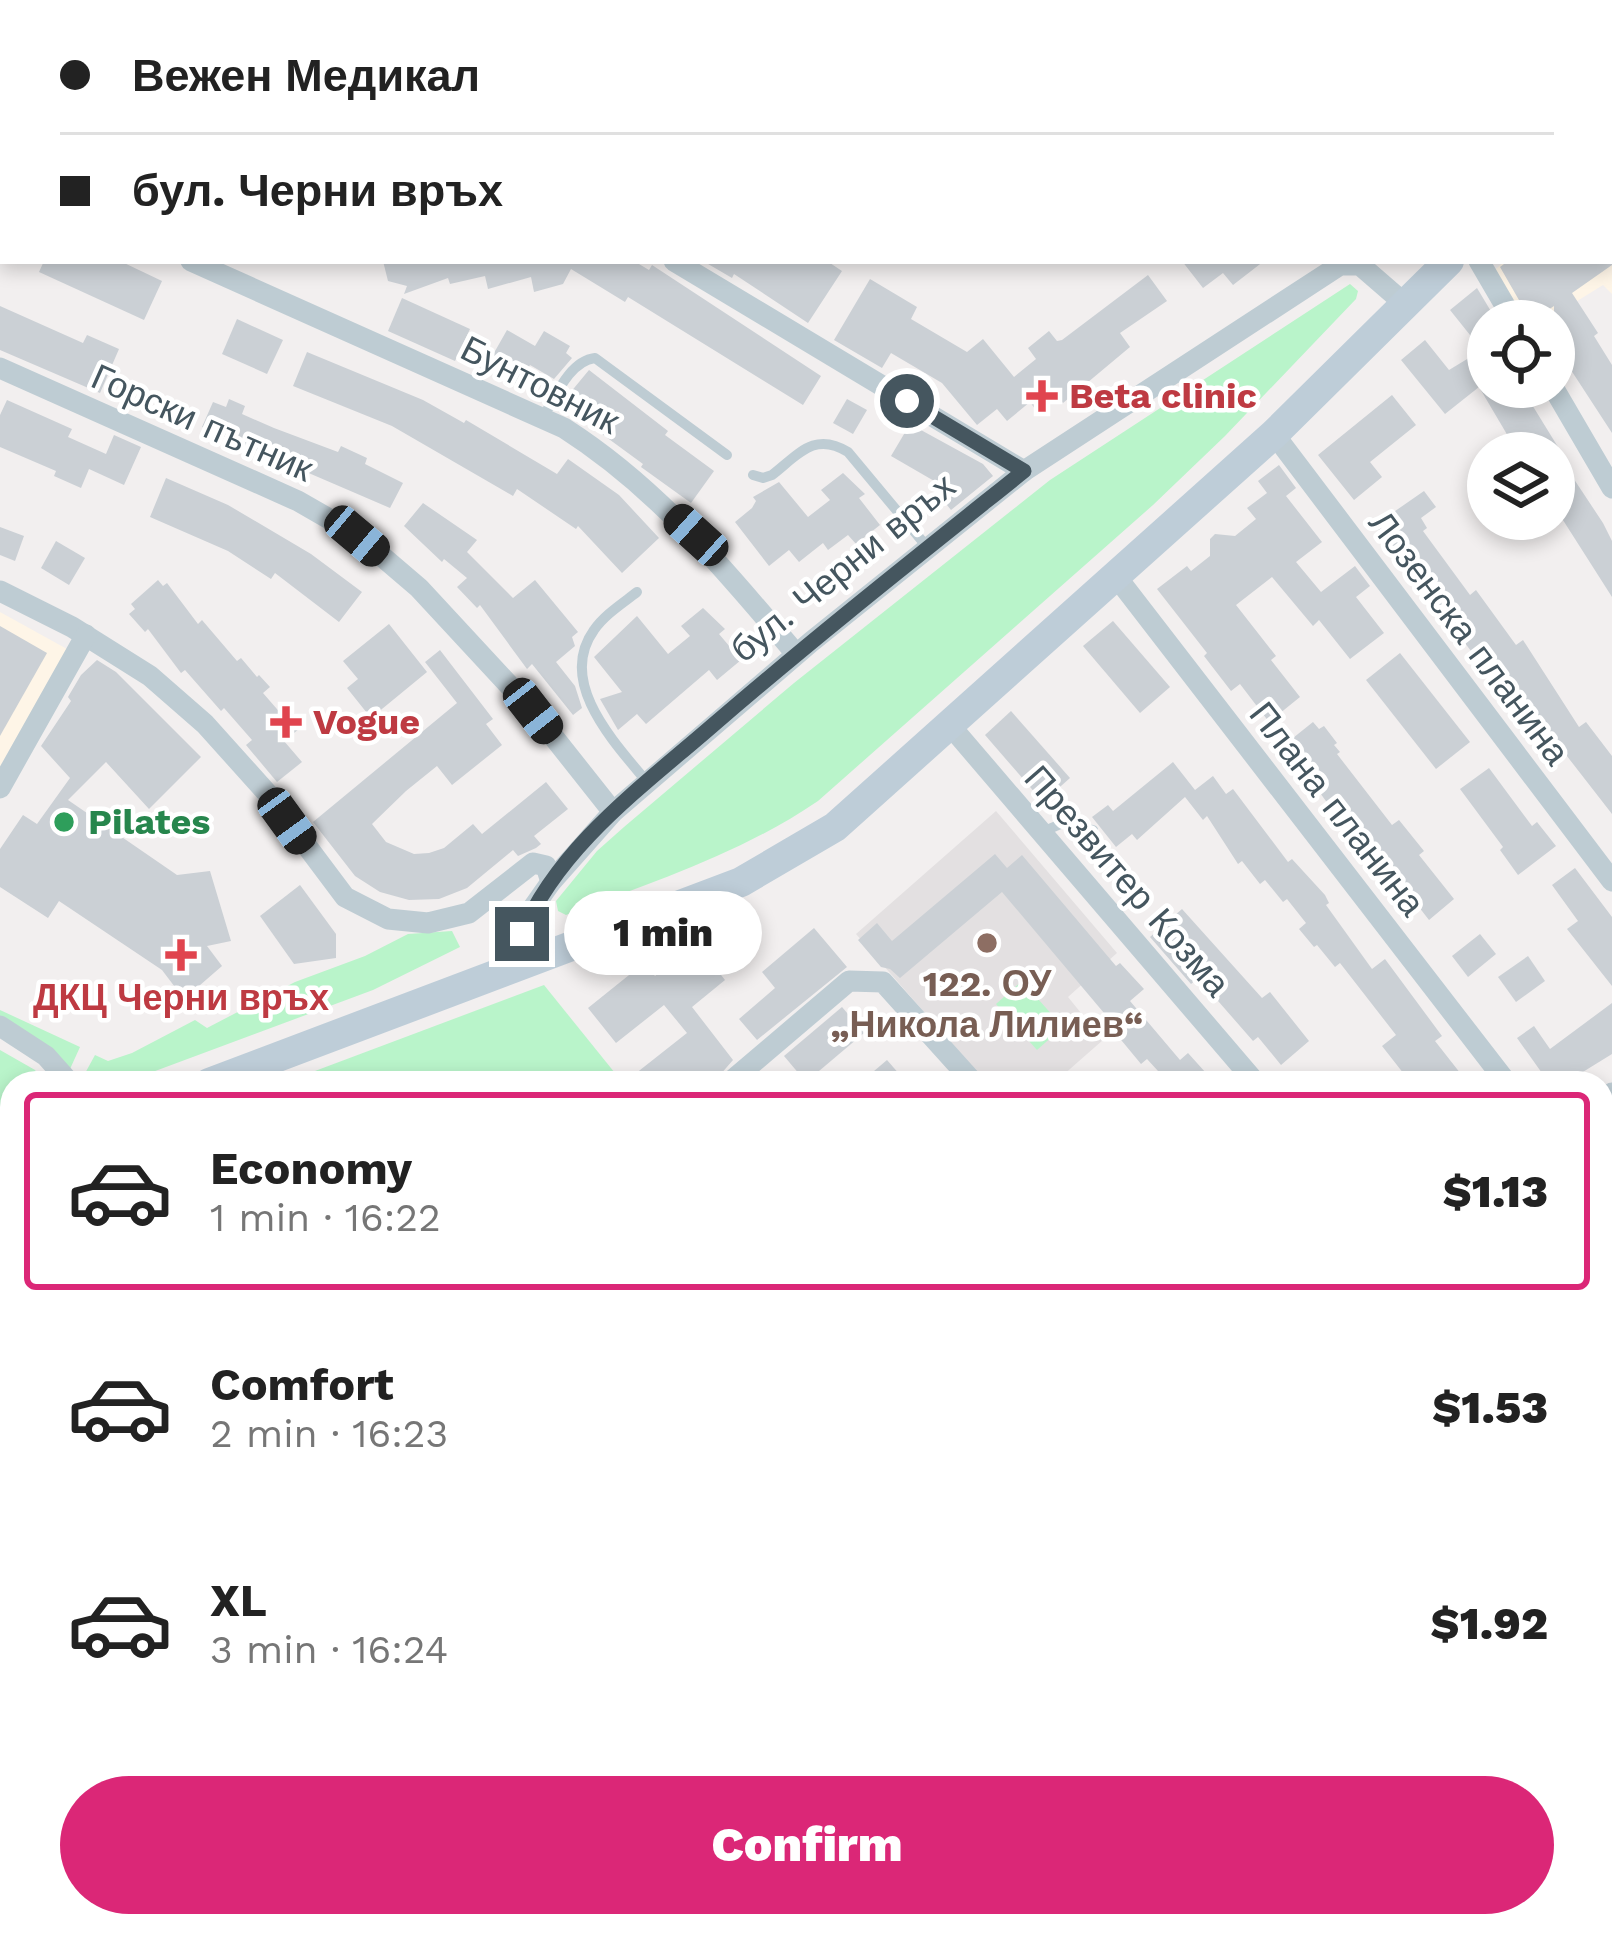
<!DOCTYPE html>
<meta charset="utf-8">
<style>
body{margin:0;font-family:"Work Sans",sans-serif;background:#f2f2f2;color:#222;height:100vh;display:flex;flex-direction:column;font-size:45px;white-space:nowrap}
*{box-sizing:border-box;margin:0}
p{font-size:39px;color:#767676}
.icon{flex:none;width:66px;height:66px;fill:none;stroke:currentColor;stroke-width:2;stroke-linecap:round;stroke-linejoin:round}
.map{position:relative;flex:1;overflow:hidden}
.drawer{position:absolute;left:0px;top:1071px;width:1614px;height:867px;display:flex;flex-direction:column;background:#fff;border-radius:36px 36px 0 0;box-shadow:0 6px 18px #0003}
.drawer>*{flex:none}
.banner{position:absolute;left:0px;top:0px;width:1614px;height:264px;box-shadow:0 6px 18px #0003;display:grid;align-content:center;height:264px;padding:0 60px;background:#fff}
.controls{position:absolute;left:1467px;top:300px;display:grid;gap:24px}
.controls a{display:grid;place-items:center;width:108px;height:108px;border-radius:50%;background:#fff;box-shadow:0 6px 18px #0003;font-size:60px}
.end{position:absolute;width:54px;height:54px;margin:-27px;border:15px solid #45565f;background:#fff;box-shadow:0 0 0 6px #fff}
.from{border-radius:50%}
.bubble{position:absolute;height:84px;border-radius:42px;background:#fff;box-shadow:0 6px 18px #0003;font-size:39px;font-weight:800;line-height:84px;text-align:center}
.car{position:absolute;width:36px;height:72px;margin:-36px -18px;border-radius:15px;box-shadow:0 0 9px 3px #0007;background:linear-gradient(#222 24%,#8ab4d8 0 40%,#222 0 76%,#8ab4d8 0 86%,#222 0)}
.banner b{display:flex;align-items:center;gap:42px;height:114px;font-size:45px}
.banner b+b{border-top:3px solid #e0e0e0}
.banner i{width:30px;height:30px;background:#222}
ul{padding:21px 0 0;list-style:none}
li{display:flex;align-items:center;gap:36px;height:198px;margin:0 24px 18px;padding:0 36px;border:6px solid transparent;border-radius:12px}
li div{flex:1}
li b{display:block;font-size:45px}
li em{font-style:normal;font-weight:800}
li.selected{border-color:#db2777}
li>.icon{width:108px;height:108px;stroke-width:1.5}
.cta{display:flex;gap:24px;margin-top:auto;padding:24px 60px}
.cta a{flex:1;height:138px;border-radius:72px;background:#db2777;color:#fff;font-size:48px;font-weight:800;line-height:138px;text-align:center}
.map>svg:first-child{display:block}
.commercial{fill:#fef5e7}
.education{fill:#e3e0e1}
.green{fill:#b9f4ca}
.building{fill:#cbd0d5}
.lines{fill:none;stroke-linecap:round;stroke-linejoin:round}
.lane{stroke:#beccd3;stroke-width:10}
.street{stroke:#beccd3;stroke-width:21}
.secondary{stroke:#becdd8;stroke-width:30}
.tram{stroke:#b1b5bb;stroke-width:3}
.route{stroke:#45565f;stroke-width:15}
.health-dot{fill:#e0444e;stroke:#fff;stroke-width:4.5}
.leisure-dot{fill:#2e9e5b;stroke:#fff;stroke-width:4.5}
.education-dot{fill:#8d6e63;stroke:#fff;stroke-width:4.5}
.labels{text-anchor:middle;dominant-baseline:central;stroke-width:9;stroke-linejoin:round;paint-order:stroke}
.street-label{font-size:36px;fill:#45565f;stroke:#fff}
.health-label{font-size:36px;font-weight:bold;fill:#be3a42;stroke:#fff;text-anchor:start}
.leisure-label{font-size:36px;font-weight:bold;fill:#27864d;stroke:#fff;text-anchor:start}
.education-label{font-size:36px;font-weight:bold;fill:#785e54;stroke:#fff}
</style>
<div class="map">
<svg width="1612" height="1936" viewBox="0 0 1612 1936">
<rect width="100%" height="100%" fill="#f2efef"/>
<g class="commercial">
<polygon points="1612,177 1612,294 1603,285 1545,321 1519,321 1491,273 1505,261 1611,261"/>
<polygon points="0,612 67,649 0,767"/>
</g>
<polygon class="education" points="996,811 1117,953 1068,997 1103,1040 1054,1083 986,1083 856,934"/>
<g class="green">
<path d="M1350,284l8,7 -2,8 -131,137 -72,69 -335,296c-78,53 -163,80 -252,114l-8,-4 -2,-10 41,-50 27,-24 170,-144 256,-203z"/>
<polygon points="452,931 460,947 373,990 123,1083 85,1083 83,1077 95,1055 108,1061 132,1053 195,1020 207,1028 295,982 365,956 408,934"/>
<polygon points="1022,981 1063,1027 1037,1050 996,1004"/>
<polygon points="544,985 623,1083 283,1083"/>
<polygon points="0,1010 80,1047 70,1069 0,1017"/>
<polygon points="0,1050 35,1070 45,1083 12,1083 12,1121 0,1125"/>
<polygon points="1612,1122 1612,1854 1602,1879 1602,1129"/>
</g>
<g class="building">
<polygon points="44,261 120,261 162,281 144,320 39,272"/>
<polygon points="383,261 634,261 649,270 652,265 821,376 803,405 628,297 625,302 571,269 563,284 534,292 531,277 488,289 485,276 450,284 448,278 404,294 407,286 388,281"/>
<polygon points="703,261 827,261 842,271 808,323 734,274 732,278"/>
<polygon points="1182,261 1264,261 1233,285 1223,273 1203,288"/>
<polygon points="1508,261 1612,261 1612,265 1572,293 1598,333 1594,336 1612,365 1612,433 1554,344 1554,306 1531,321 1500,267"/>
<polygon points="1148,275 1167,301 1120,333 1130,347 1063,403 1055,393 1035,409 1030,402 1007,421 997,409 977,425 942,383 891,353 882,368 834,340 870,279 917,307 911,319 967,352 983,339 1014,377 1036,359 1028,348 1049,331 1057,341 1062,340"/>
<polygon points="1477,288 1492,313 1488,316 1488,387 1521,387 1558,447 1554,449 1603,523 1612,541 1612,597 1554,506 1554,453 1518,453 1479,387 1445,414 1401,360 1425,340 1449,370 1482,350 1450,310"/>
<polygon points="402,298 470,329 455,361 388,331"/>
<polygon points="0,306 83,343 87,335 119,349 100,393 0,350"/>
<polygon points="237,319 283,340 267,374 222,354"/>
<polygon points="507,330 535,346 544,331 570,346 566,353 572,358 554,379 530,365 519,386 486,367"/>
<polygon points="307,352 423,400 464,423 466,420 557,474 568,459 619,495 659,538 622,573 578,526 576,529 517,489 513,496 392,426 293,386"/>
<polygon points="589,370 668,431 665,435 714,471 691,503 641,467 643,464 602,434 605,429 565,399"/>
<polygon points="1392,395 1416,425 1370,462 1382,477 1354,500 1318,455"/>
<polygon points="229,399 245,406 242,414 274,428 338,452 341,446 367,458 365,464 403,483 390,508 202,427 213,402 226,407"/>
<polygon points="847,399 867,410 853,434 833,423"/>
<polygon points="7,400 72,429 68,437 106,454 114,435 141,447 124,485 89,469 81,488 54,476 56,471 0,447 0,415"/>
<polygon points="910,424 983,464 993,476 951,510 943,500 948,489 891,456"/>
<polygon points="1279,465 1296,488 1286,496 1322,542 1296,562 1321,592 1355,566 1370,586 1356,597 1384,633 1350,659 1319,620 1313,626 1272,577 1236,605 1276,656 1271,660 1300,697 1269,722 1240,684 1231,691 1204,656 1207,653 1157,589 1187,566 1191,571 1210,556 1210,539 1215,534 1235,536 1256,519 1247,508 1267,493 1258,481"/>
<polygon points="843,473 865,494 859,498 880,525 856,544 848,535 828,550 823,543 799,562 789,550 769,566 735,522 752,508 756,501 753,497 779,482 808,517 830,500 821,490"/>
<polygon points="166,478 228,505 311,554 362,592 339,622 275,573 271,579 228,551 150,517"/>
<polygon points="1424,491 1436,507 1421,518 1427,528 1423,531 1470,595 1476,590 1516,645 1523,640 1579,727 1586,722 1612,756 1612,814 1542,724 1539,726 1481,643 1471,651 1375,525"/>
<polygon points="423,503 477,540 467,552 513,598 535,580 578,632 572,637 575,646 556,662 575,686 582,708 573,715 532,664 527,669 480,605 477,608 457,587 467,578 444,559 442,562 404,526"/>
<polygon points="0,527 24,536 15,561 0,555"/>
<polygon points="56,541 85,558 69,585 41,568"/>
<polygon points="158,580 163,586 167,583 198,624 202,620 237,661 241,658 257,677 259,675 270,687 263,693 283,716 291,710 304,725 284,741 302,762 277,782 246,745 252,740 224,708 221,711 185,670 181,673 148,629 145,632 129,614 135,609 131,604"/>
<polygon points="703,608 725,629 719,634 741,660 717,680 709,670 646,724 637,714 618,730 600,699 622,692 594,657 637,616 668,654 690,636 681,626"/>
<polygon points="1113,621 1170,687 1140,713 1083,646"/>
<polygon points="389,624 427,672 371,718 347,688 358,679 343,661"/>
<polygon points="0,626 47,653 0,736"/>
<polygon points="440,650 493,719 486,724 502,745 452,785 437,766 406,791 372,824 386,842 414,854 429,853 444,848 473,824 482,834 546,782 568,809 534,836 541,844 536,848 518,856 513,850 467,888 439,899 409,900 380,892 355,876 313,822 457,703 425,662"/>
<polygon points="1400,653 1470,742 1436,769 1366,680"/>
<polygon points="97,660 116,672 201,757 149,809 106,762 68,800 177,875 210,871 231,941 207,946 222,966 184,999 162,970 59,901 48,918 0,887 0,849 23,815 37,824 70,778 41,746 71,701 68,697 81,675"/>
<polygon points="1011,711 1070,778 1043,802 985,735"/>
<polygon points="1313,722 1319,729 1324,726 1337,743 1334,745 1340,752 1337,754 1392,825 1399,820 1424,851 1419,855 1454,899 1429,920 1363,835 1355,841 1299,764 1294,767 1284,754 1287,751 1283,746"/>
<polygon points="1173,762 1195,790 1213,776 1226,794 1233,789 1288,862 1292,859 1325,895 1329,903 1326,905 1372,969 1385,959 1442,1036 1435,1041 1468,1083 1411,1083 1382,1046 1396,1035 1340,963 1335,967 1317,945 1314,947 1299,929 1306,923 1287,899 1283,902 1265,880 1260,884 1242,861 1238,864 1207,816 1203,820 1185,797 1137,840 1132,834 1116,847 1092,817 1108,805 1113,811"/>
<polygon points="1489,768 1532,826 1537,822 1556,846 1518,875 1500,850 1503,847 1460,789"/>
<polygon points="995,854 1007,868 1022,855 1116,966 1120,963 1144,989 1130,1001 1180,1060 1188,1053 1215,1083 1169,1083 1147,1059 1141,1064 1117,1035 1120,1032 1002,892 900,978 890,969 881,967 858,940 877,923 892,941"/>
<polygon points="1575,868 1612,917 1612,986 1567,929 1578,921 1552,885"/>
<polygon points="300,885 336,934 336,958 294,964 260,916"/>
<polygon points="1182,909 1262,998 1270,992 1309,1041 1281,1065 1258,1037 1253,1041 1198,978 1191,984 1150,937"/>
<polygon points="814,928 847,967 757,1040 739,1019 775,988 762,972"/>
<polygon points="1480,934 1496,954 1468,977 1452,956"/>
<polygon points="696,943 725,980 692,1007 733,1060 713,1083 642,1083 635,1074 687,1033 664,1005 616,1043 588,1008 644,963 655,976"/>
<polygon points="1528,956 1545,981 1516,1002 1498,977"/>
<polygon points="1612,1003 1612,1054 1565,1083 1549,1083 1517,1038 1534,1026 1550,1049"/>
<polygon points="842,1007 864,1033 806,1082 784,1056"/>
<polygon points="887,1060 907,1083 860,1083"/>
</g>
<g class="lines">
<g class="lane">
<polyline points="1442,3 1443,0"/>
<path d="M542,419c13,-21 27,-58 53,-61l132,97"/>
<path d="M753,475l10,3 9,-3c26,-20 42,-44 76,-23l80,96"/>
<path d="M637,592c-14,11 -33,23 -43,38 -38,53 22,114 53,152"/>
<polyline points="1042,832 1063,823 1093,830"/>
<polyline points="742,1926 748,1936"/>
</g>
<g class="street">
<polyline points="249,0 254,3"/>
<polyline points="377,0 441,3"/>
<polyline points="1176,0 1185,3"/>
<polyline points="1103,3 1103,0"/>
<polyline points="0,179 3,181"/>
<path d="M191,261l373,167c94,60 161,142 232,226"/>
<polyline points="674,261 1024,471"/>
<polyline points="1479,261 1514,321"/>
<polyline points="0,368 298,501 357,535 419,588 533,711 613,812"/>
<polyline points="1553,387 1612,488"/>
<polyline points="1274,434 1612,881"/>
<polyline points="1115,575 1507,1083"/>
<polyline points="0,591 72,627 150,676 205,724 267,793 345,897 388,919 428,923 469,913 533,863 546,866 551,882"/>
<polyline points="948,723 1256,1083"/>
<polyline points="0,788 86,635"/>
<polyline points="531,961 522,934 532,909 551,882 613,812 811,642 1024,471 1340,265 1360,265 1405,304"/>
<polyline points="0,1026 46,1056 70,1083"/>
<polyline points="729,1083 849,981 883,982 974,1083"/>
<polyline points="1602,1101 1612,1093"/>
<polyline points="0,1402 12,1421"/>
<polyline points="0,1854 12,1872"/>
<polyline points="0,1913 12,1905"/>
<polyline points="48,1926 55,1936"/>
<polyline points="340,1926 347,1936"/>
<polyline points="650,1926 657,1936"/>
<polyline points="886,1926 893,1936"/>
<polyline points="1034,1926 1048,1936"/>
<polyline points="847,1936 853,1926"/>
<polyline points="966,1936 978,1926"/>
</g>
<g class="secondary">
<polyline points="1611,103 1612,102"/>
<polyline points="209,1083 741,882 835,827 1274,434 1449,261"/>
<polyline points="0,1159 12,1155"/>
<polyline points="0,1230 12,1226"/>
<polyline points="1517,1926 1534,1936"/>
<polyline points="1603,1936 1612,1917"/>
</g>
<g class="tram">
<polyline points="0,1225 12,1221"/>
<polyline points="1526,1926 1543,1936"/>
</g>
</g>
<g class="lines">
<path class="route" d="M522,934c36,-87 121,-148 190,-208 102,-88 207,-171 312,-255l-117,-70"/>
</g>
<g class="health-dot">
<path d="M1036 378h12v12h12v12h-12v12h-12v-12h-12v-12h12z"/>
<path d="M280 704h12v12h12v12h-12v12h-12v-12h-12v-12h12z"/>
<path d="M175 937h12v12h12v12h-12v12h-12v-12h-12v-12h12z"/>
</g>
<circle class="leisure-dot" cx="64" cy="822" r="12"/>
<circle class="education-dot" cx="987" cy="943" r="12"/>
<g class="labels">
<g class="street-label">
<text transform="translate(540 385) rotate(27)">Бунтовник</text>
<text transform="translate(202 423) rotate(24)">Горски пътник</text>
<text transform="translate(843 568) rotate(-39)">бул. Черни връх</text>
<text transform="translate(1469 638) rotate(53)">Лозенска планина</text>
<text transform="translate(1337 809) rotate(52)">Плана планина</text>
<text transform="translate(1127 881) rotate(49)">Презвитер Козма</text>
</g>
<g class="health-label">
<text x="1069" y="396">Beta clinic</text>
<text x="313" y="722">Vogue</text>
<text x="181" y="998" text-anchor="middle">ДКЦ Черни връх</text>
</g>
<g class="leisure-label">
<text x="88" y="822">Pilates</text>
</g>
<g class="education-label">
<text x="987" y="984">122. ОУ<tspan x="987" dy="41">„Никола Лилиев“</tspan></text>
</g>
</g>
</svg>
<div class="controls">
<a><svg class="icon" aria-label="locate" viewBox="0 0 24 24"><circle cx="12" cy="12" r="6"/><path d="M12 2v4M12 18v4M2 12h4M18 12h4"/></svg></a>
<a><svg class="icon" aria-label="layers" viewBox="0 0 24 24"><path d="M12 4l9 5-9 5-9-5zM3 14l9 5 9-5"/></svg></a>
</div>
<i class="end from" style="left:907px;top:401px"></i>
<i class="end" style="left:522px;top:934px"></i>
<div class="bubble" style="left:564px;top:891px;width:198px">1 min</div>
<i class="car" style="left:696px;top:535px;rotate:312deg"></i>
<i class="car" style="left:357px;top:536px;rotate:130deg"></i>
<i class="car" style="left:533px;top:711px;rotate:142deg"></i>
<i class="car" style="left:287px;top:821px;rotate:144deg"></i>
<div class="banner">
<b><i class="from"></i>Вежен Медикал</b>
<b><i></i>бул. Черни връх</b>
</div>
<section class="drawer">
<ul>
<li class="selected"><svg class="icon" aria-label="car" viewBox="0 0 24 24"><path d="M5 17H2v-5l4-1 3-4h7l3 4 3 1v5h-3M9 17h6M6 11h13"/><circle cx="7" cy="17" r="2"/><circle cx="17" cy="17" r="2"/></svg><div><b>Economy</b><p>1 min · 16:22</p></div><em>$1.13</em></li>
<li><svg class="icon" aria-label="car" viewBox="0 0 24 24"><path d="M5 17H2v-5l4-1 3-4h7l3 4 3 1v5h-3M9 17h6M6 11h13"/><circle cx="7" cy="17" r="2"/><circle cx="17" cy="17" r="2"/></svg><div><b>Comfort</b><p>2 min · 16:23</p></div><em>$1.53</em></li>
<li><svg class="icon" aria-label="car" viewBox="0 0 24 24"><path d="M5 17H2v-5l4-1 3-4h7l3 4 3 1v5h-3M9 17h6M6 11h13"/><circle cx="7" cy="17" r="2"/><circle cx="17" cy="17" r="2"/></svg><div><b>XL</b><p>3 min · 16:24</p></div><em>$1.92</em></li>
</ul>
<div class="cta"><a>Confirm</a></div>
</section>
</div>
